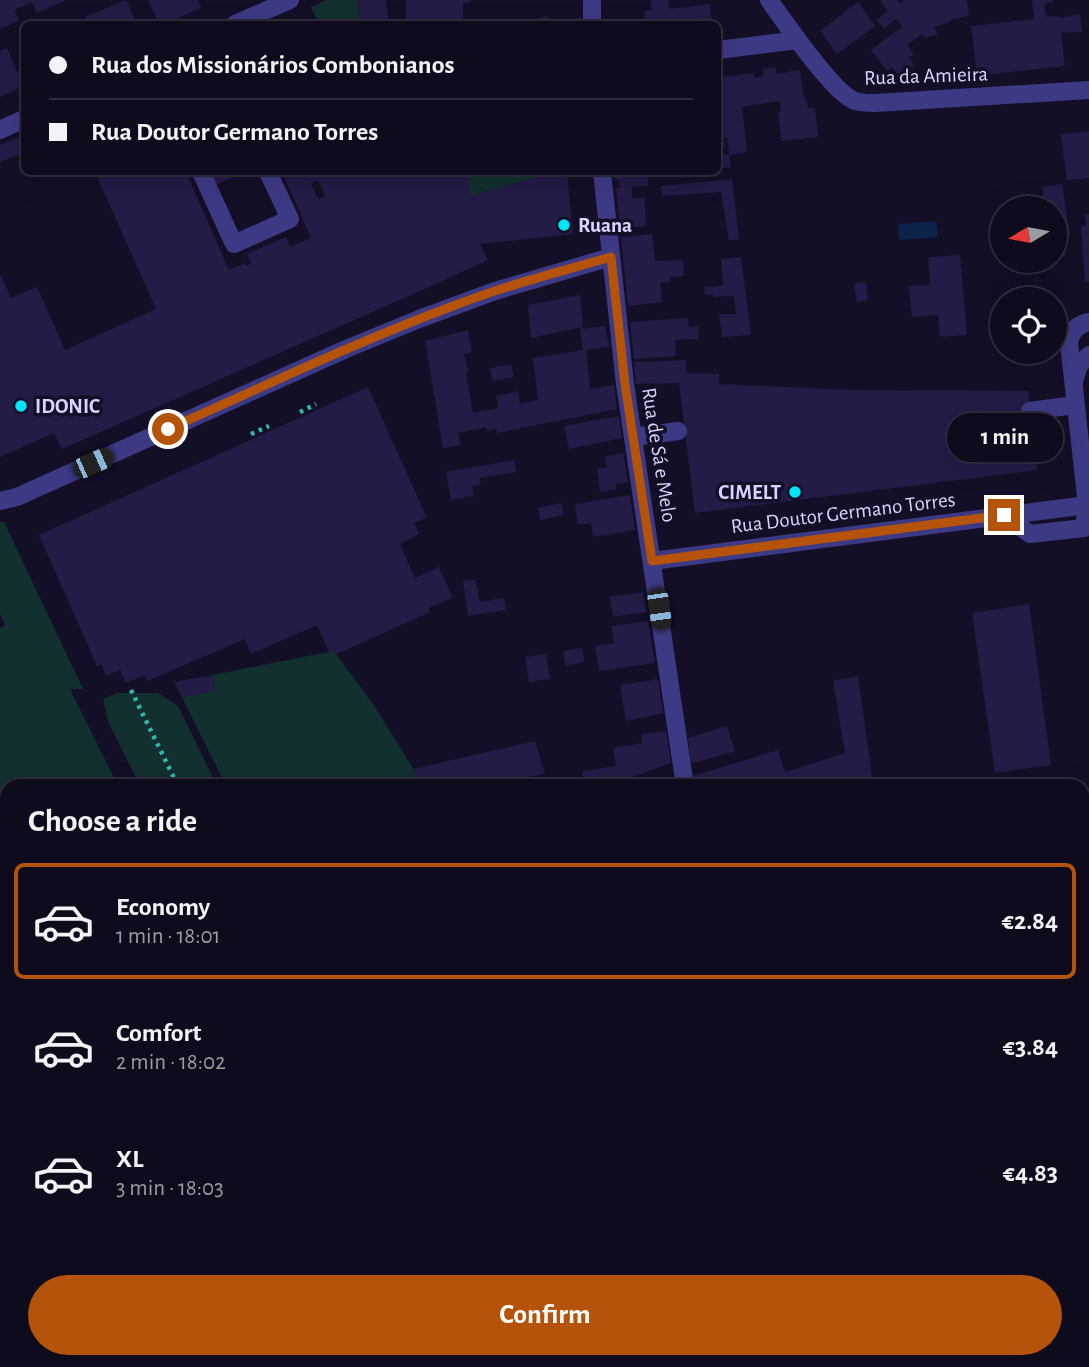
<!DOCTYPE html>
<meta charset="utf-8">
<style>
body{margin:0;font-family:"Alegreya Sans",sans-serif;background:#1c1929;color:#f1f3f6;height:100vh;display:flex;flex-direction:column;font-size:26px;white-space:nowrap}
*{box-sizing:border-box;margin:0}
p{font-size:23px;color:#9b9ba3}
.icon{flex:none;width:38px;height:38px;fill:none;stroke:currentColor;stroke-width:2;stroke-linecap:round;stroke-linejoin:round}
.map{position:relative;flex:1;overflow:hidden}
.drawer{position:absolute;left:0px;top:779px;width:1090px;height:590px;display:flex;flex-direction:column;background:#0e0b1c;border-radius:21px 21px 0 0;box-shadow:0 7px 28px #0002,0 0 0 2px #2e2b3b}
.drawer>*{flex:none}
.banner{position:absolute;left:21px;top:21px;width:700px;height:154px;border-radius:10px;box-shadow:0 7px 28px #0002,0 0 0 2px #2e2b3b;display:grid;align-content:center;height:154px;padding:0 28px;background:#0e0b1c}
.needle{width:46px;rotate:260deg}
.controls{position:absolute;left:990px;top:196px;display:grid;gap:14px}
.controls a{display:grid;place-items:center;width:77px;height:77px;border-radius:50%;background:#0e0b1c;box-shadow:0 7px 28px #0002,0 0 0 2px #2e2b3b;font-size:35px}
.end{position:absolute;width:32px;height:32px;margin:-16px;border:9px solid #b45309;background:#fff;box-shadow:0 0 0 4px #fff}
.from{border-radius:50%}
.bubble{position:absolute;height:49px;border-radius:24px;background:#0e0b1c;box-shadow:0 7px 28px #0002,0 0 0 2px #2e2b3b;font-size:23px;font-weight:700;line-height:49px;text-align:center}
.car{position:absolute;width:21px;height:42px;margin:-21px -10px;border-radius:9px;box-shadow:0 0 5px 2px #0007;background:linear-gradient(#222 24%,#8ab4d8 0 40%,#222 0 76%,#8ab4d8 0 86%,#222 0)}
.banner b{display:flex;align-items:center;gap:24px;height:66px;font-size:26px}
.banner b+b{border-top:2px solid #2e2b3b}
.banner i{width:18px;height:18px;background:#f1f3f6}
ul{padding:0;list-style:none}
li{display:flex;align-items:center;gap:21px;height:116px;margin:0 14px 10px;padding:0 14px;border:4px solid transparent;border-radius:10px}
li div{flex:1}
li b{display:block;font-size:26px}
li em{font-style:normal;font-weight:700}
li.current{border-color:#b45309}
li>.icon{width:63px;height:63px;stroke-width:1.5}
h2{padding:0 28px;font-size:32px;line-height:84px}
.primary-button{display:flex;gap:14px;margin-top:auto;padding:14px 28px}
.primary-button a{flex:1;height:80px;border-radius:42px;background:#b45309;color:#fff;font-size:28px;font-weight:700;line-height:80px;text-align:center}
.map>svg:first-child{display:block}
.green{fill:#12302f}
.water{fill:#0c2248}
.building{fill:#241b47;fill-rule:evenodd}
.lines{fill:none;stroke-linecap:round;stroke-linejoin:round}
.path{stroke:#2fb8b0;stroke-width:4.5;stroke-dasharray:3.5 5;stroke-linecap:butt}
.minor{stroke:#3d3a85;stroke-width:18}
.major{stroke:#c25bff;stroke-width:18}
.route{stroke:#b45309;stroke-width:9}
.poi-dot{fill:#00e5ff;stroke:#130f26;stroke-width:2.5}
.labels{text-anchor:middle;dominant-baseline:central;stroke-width:7;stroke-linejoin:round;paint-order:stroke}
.street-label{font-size:21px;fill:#d9d4ff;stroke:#130f26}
.poi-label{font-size:21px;font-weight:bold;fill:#d9d4ff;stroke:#130f26;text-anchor:start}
</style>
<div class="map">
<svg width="1089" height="1367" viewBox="0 0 1089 1367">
<rect width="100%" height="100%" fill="#130f26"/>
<g class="green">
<polygon points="326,0 358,0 361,24 319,24 311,7"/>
<polygon points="470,172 557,172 470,196"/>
<polygon points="0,522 4,522 83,689 70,689 118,786 7,786 7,1168 0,1170 0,628 5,625 0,613"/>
<polygon points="334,651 375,707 424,786 226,786 182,697 215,691 212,675"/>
<polygon points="117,693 158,693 178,706 217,786 140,786 108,721 103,699"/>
<polygon points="1089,958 1089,1045 1083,1032 1083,960"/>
</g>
<polygon class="water" points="936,221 938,237 899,240 898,224"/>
<g class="building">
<polygon points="0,0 67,0 37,13 32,2 14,10 19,21 0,29"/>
<polygon points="126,0 137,24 89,24 85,17"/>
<polygon points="148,0 198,0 201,8 165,24 159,24"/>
<polygon points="358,0 386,0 389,24 361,24"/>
<polygon points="406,0 471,0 471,2 463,3 463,23 406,24"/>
<polygon points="651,0 668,0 669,9 710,4 712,24 645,24 644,11 651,10"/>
<polygon points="880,0 897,0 900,3 905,0 967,0 969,16 949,20 950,22 934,27 937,34 925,38 922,34 907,45 914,54 909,58 914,65 899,76 892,67 887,71 871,50 902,27 896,19 884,29 877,20 888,11"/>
<polygon points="1032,0 1053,0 1053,2 1044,4 1046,17 1059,16 1060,18 1080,14 1082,32 1061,33 1065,66 977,76 971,26 1034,19"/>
<polygon points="858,2 875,26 837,54 820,31"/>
<polygon points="547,16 550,24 520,24"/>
<polygon points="581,17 581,24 558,24"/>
<polygon points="7,48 24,86 0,97 0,51"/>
<polygon points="776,67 776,74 800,70 804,98 806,98 808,108 815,108 818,137 781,141 778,111 781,111 779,101 742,107 747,152 729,155 731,167 718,169 718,155 729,154 727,138 724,138 725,148 718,149 718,82 722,81 721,77 754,73 755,78 764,76 763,69"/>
<polygon points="1089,131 1089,178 1067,180 1061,134"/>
<polygon points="19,137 24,152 0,162 0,145"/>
<path d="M95,172h91l43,98 16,-7 1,3 5,-2 -4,-10 39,-17 4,10 21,-9 -29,-66h188v24l87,-24h10l6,62 -93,10 8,16 -68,31 -358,158 -8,-16 -54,24v-183l11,24 26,-11 28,63 91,-41zM318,180l7,16 -7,3 -7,-16z"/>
<polygon points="210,172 245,172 216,185"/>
<polygon points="614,172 649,172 648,186 632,187 632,198 645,197 646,226 620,229 616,188 620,188 619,180 615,180"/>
<polygon points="732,179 739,239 729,240 721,192 662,196 661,186"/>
<polygon points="1062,184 1070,236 1063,237 1066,256 1055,257 1055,208 1045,208 1042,187"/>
<polygon points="1085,214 1089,214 1089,282 1085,282 1081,226 1086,226"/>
<polygon points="652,234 655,261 683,260 684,276 670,277 671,282 660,283 662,302 628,306 621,237"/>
<polygon points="960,255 967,335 940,337 938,315 912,317 909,286 930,285 928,257"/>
<polygon points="741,257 751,335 722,337 719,314 736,314 734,296 713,297 713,294 705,295 704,287 723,285 721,259"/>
<polygon points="866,282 868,300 857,302 854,284"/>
<polygon points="580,295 583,327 531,338 528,305"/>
<polygon points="688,318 689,327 698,326 699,339 675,340 676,356 634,359 630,322"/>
<polygon points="605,326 609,347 586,350 590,389 614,385 617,409 497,433 496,429 487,431 486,427 458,433 461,445 443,448 425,341 468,330 472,352 464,354 469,373 466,373 473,413 498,408 496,396 518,391 520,404 538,400 533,358 583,350 580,329"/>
<polygon points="686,360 686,373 719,374 719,384 854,390 1028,391 1037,470 695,513 679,383 636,384 634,362"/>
<polygon points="511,364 514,377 493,381 490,368"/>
<polygon points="368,387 427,518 414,523 419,534 400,544 415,578 439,567 453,598 428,608 430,612 337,654 334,651 329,652 317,625 251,654 245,639 147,681 144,675 126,683 120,670 106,676 101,664 97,666 39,535"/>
<polygon points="619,416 622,438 569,449 564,426"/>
<polygon points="623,453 628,482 616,484 616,489 600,492 597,469 607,467 605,457"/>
<polygon points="514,460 516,472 480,478 481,484 472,486 474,496 451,500 446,472"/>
<polygon points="630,495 635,530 593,537 591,523 578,525 575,504"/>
<polygon points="561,503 564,515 540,520 538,508"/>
<polygon points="475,579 480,602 504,598 506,610 468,616 463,581"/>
<polygon points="643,592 647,612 613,617 610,597"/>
<polygon points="1029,604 1051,765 995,773 972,613"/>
<polygon points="648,621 655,663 599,671 595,646 614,643 611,626"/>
<polygon points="582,648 584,662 565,666 563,651"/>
<polygon points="546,654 550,679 529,682 525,657"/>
<polygon points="212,675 215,691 182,697 174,682"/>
<polygon points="858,676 873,783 858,786 695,786 693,776 778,750 785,772 845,753 833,681"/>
<polygon points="658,679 663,713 626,721 620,685"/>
<polygon points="727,726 735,751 691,764 688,738"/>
<polygon points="666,731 671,763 607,786 585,786 582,771 616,766 613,748 642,743 641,734"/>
<polygon points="535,741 545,773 500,786 424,786 413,769"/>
<polygon points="564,777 567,786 540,786 540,785"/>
<polygon points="1083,1172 1089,1175 1089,1247 1083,1245"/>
<polygon points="35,1362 99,1362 88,1367 36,1367"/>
<polygon points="847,1362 987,1362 989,1367 849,1367"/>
</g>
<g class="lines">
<g class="path">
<polyline points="300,412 316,404"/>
<polyline points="251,434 269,426"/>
<polyline points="131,690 178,786"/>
<polyline points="0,1238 7,1266"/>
<polyline points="31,1362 32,1367"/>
</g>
<g class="minor">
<polyline points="592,0 592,24"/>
<path d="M769,0c15,21 63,91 84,100 7,3 15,3 22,3l214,-13"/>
<polyline points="235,24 290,0"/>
<polyline points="718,50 798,40"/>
<polyline points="0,130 24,119"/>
<polyline points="201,172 234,244 290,219 268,172"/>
<polyline points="602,172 625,384 685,786"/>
<polyline points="1074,382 1079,365 1089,355"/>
<polyline points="1030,411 1075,405"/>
<polyline points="633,437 678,431"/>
<polyline points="0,501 17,497 346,349 419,319 495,291 611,257"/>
<polyline points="1004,515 1030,534 1084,528 1087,505 1089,505"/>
<path d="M652,561l435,-56 -18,-162c2,-11 8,-19 20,-21"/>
<polyline points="1083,1055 1089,1069"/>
<polyline points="1083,1298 1089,1298"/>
<polyline points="614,1362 616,1367"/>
<polyline points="831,1362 833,1367"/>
<polyline points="1030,1362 1032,1367"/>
</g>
<g class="major">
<polyline points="1083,933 1089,932"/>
<polyline points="126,1367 137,1362"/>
</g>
</g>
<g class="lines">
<path class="route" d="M168,429c95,-42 188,-87 285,-123 51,-20 105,-34 158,-49l14,127 27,177 352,-46"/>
</g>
<g class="poi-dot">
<circle cx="564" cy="225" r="7"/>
<circle cx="21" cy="406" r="7"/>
<circle cx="795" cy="492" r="7"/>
</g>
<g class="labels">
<g class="street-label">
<text transform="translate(926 76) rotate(-2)">Rua da Amieira</text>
<text transform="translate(659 455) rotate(81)">Rua de Sá e Melo</text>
<text transform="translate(843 513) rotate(-7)">Rua Doutor Germano Torres</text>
</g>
<g class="poi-label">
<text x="578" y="225">Ruana</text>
<text x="35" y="406">IDONIC</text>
<text x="781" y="492" text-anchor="end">CIMELT</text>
</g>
</g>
</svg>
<div class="controls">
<a><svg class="needle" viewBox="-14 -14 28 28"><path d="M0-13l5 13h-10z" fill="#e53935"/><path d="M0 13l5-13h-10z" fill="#9b9ba3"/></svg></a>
<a><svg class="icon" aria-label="locate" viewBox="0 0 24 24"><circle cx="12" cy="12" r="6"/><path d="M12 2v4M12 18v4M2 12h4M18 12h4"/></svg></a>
</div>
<i class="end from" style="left:168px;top:429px"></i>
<i class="end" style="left:1004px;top:515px"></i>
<div class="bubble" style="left:947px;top:413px;width:116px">1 min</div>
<i class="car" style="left:93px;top:463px;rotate:66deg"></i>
<i class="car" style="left:659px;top:609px;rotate:172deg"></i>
<div class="banner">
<b><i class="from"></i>Rua dos Missionários Combonianos</b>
<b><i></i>Rua Doutor Germano Torres</b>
</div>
<section class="drawer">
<h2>Choose a ride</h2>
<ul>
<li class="current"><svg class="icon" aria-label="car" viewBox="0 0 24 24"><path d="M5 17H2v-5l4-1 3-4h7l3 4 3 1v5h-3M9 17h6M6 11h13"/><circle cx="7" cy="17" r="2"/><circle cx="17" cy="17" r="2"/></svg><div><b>Economy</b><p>1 min · 18:01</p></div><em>€2.84</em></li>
<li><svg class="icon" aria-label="car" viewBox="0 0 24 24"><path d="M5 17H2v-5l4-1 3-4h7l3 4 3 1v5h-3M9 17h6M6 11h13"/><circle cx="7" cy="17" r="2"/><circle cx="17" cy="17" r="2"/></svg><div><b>Comfort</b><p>2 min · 18:02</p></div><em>€3.84</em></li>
<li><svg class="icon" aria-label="car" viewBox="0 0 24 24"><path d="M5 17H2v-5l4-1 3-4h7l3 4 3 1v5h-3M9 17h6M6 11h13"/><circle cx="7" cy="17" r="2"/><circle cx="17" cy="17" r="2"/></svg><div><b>XL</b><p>3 min · 18:03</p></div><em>€4.83</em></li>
</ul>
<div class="primary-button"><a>Confirm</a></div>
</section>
</div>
